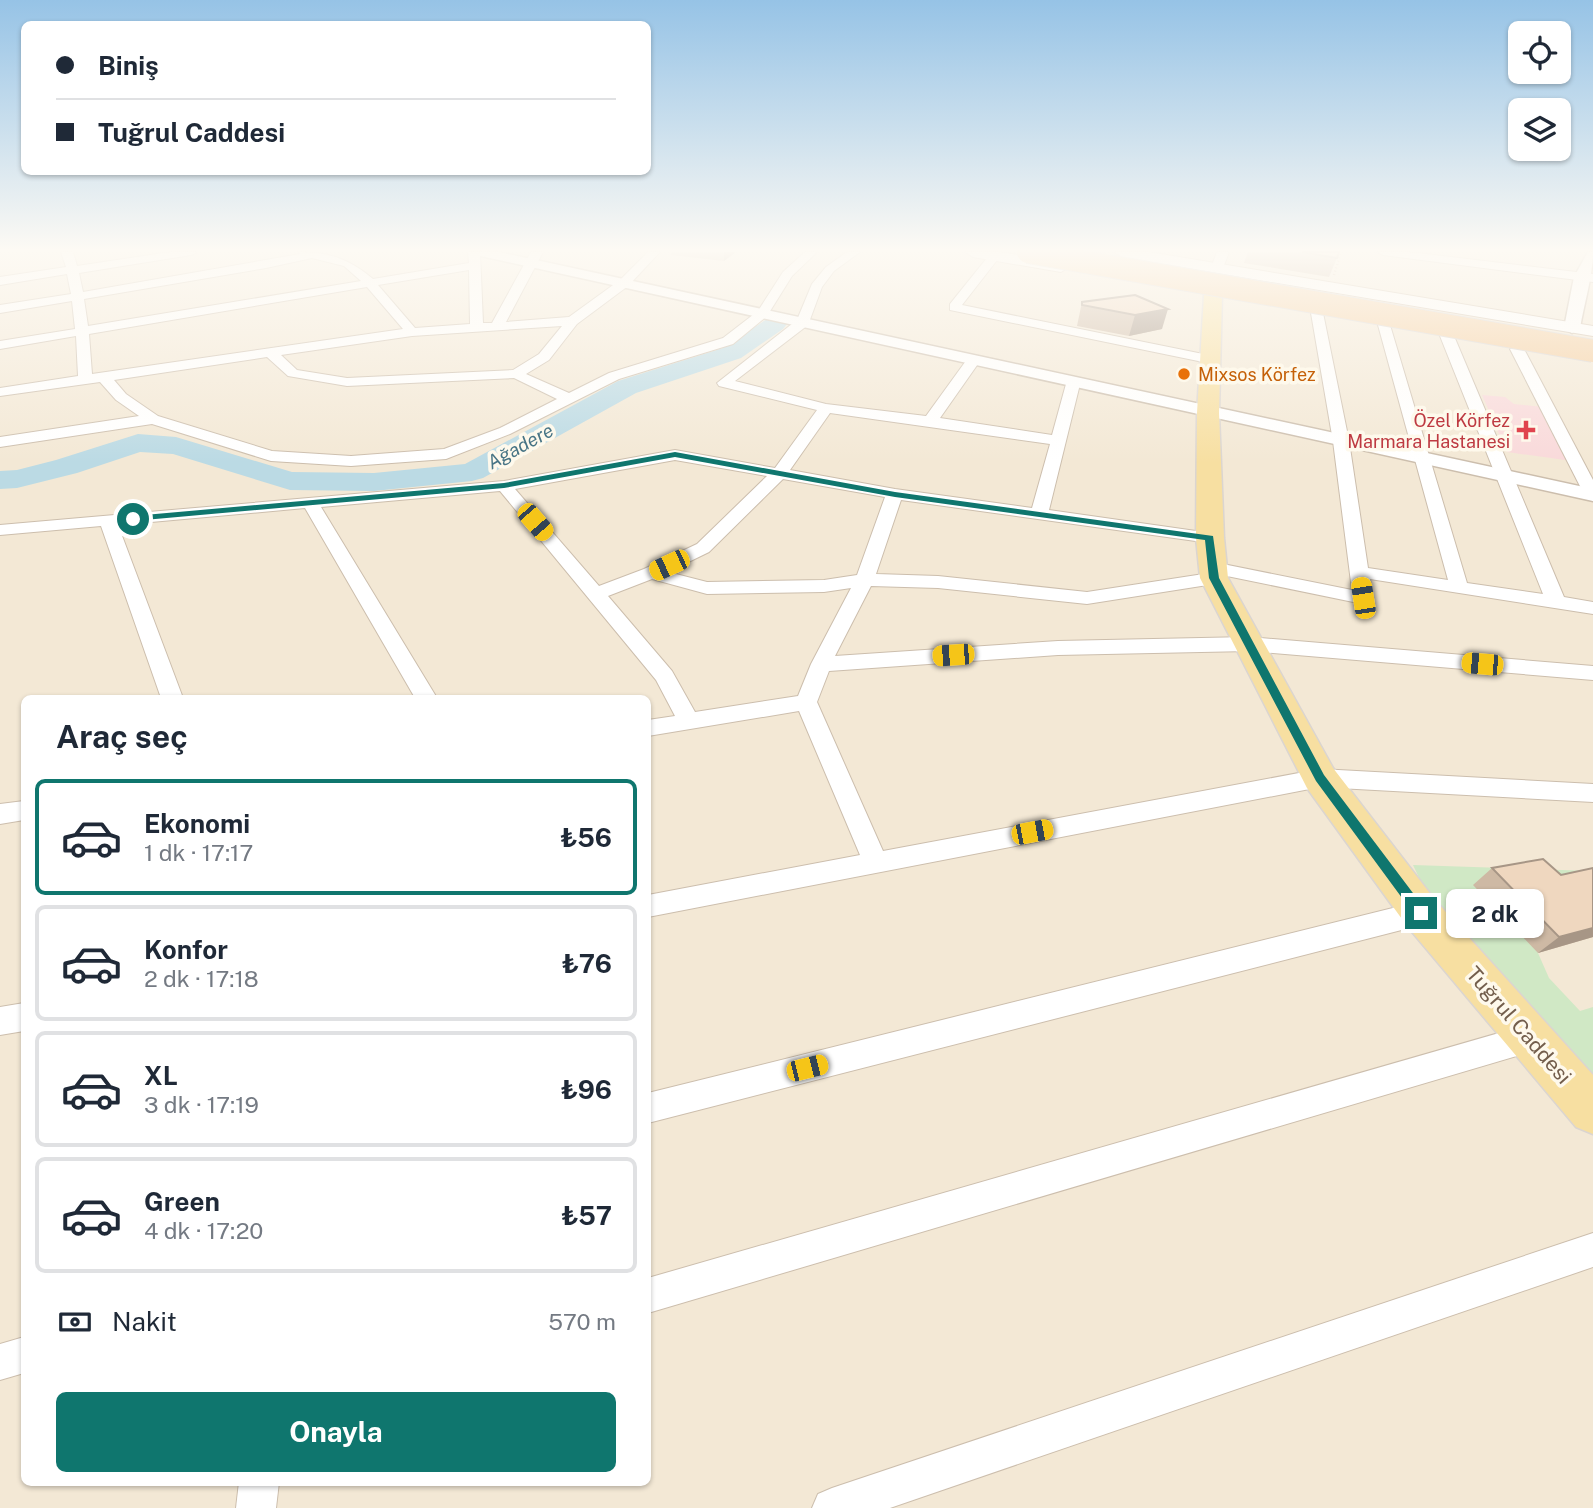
<!DOCTYPE html>
<html lang="tr">
<meta charset="utf-8">
<style>
body{margin:0;font-family:"Public Sans",sans-serif;background:#f2f2f3;color:#1f2937;height:100vh;display:flex;flex-direction:column;font-size:26px;white-space:nowrap}
*{box-sizing:border-box;margin:0}
p{font-size:23px;color:#747a83}
.icon{flex:none;width:38px;height:38px;fill:none;stroke:currentColor;stroke-width:2;stroke-linecap:round;stroke-linejoin:round}
.map{position:relative;flex:1;overflow:hidden}
.sheet{position:absolute;left:21px;top:695px;width:630px;height:791px;display:flex;flex-direction:column;background:#fff;border-radius:10px;box-shadow:0 2px 5px #0004}
.sheet>*{flex:none}
.banner{position:absolute;left:21px;top:21px;width:630px;height:154px;border-radius:10px;box-shadow:0 2px 5px #0004;display:grid;align-content:center;height:154px;padding:0 35px;background:#fff}
.tools{position:absolute;left:1508px;top:21px;display:grid;gap:14px}
.tools a{display:grid;place-items:center;width:63px;height:63px;border-radius:10px;background:#fff;box-shadow:0 2px 5px #0004;font-size:35px}
.end{position:absolute;width:32px;height:32px;margin:-16px;border:9px solid #0f766e;background:#fff;box-shadow:0 0 0 4px #fff}
.from{border-radius:50%}
.bubble{position:absolute;height:49px;border-radius:10px;background:#fff;box-shadow:0 2px 5px #0004;font-size:23px;font-weight:700;line-height:49px;text-align:center}
.car{position:absolute;width:21px;height:42px;margin:-21px -10px;border-radius:9px;box-shadow:0 0 5px 2px #0007;background:linear-gradient(#f5c518 24%,#345 0 40%,#f5c518 0 76%,#345 0 86%,#f5c518 0)}
.banner b{display:flex;align-items:center;gap:24px;height:66px;font-size:26px}
.banner b+b{border-top:2px solid #e0e1e3}
.banner i{width:18px;height:18px;background:#1f2937}
ul{padding:0;list-style:none}
li{display:flex;align-items:center;gap:21px;height:116px;margin:0 14px 10px;padding:0 21px;border:4px solid #e0e1e3;border-radius:10px}
li div{flex:1}
li b{display:block;font-size:26px}
li em{font-style:normal;font-weight:700}
li.current{border-color:#0f766e}
li>.icon{width:63px;height:63px;stroke-width:1.5}
h2{padding:0 35px;font-size:32px;line-height:84px}
.pay{display:flex;align-items:center;gap:18px;height:77px;padding:0 35px;font-size:26px}
.pay p{margin-inline-start:auto}
.action{display:flex;gap:14px;margin-top:auto;padding:14px 35px}
.action a{flex:1;height:80px;border-radius:10px;background:#0f766e;color:#fff;font-size:28px;font-weight:700;line-height:80px;text-align:center}
.map>svg:first-child{display:block}
.residential{fill:#f3e8d5;fill-rule:evenodd}
.medical{fill:#f9d9da}
.green{fill:#d0e8c5}
.lines{fill:none;stroke-linecap:round;stroke-linejoin:round}
.river{fill:#bbdae4;fill-rule:evenodd}
.minor-casing{stroke:#ccbead;stroke-width:2}
.tertiary-casing{stroke:#ccbead;stroke-width:3}
.secondary-casing{stroke:#d1c0ad;stroke-width:2}
.primary-casing{stroke:#dbd5d0;stroke-width:3}
.path{stroke:#d4baa2;stroke-width:2.5;stroke-dasharray:1 2.5;stroke-linecap:butt}
.minor{fill:#fff;fill-rule:evenodd}
.tertiary{fill:#fff;fill-rule:evenodd}
.secondary{fill:#fff;fill-rule:evenodd}
.primary{fill:#f7dfa1;fill-rule:evenodd}
.trunk-bridge-casing{stroke:#dbd5d0;stroke-width:24;stroke-linecap:butt}
.trunk-bridge{stroke:#f4cea0;stroke-width:22}
.wall{fill:#ceb9a4}
.shaded-wall{fill:#a79686}
.building{fill:#efd7bf;stroke:#a79686;stroke-width:2}
.route{fill:#0f766e}
.food-dot{fill:#e8710a;stroke:#fef9ec;stroke-width:2.5}
.health-dot{fill:#e0444e;stroke:#fef9ec;stroke-width:2.5}
.labels{text-anchor:middle;dominant-baseline:central;stroke-width:7;stroke-linejoin:round;paint-order:stroke}
.far-food-label{font-size:18px;fill:#c56008;stroke:#fef9ec;text-anchor:start}
.far-health-label{font-size:18px;fill:#be3a42;stroke:#fef9ec;text-anchor:end}
.far-water-label{font-size:19px;font-style:italic;fill:#477485;stroke:#fef9ec}
.street-label{font-size:21px;fill:#735e4c;stroke:#fef9ec}
</style>
<div class="map">
<svg width="1593" height="1508" viewBox="0 0 1593 1508">
<rect width="100%" height="100%" fill="#fbf5e6"/>
<path class="residential" d="M0,252h1593v1256h-1593zM24,698h624v784h-624z"/>
<polygon class="medical" points="1482,395 1505,397 1514,404 1544,407 1572,461 1507,452"/>
<polygon class="green" points="1413,865 1593,871 1538,953 1549,978 1580,1011 1593,1007 1593,1084 1433,907"/>
<g class="lines">
<polygon class="river" points="775,317 783,319 787,324 783,329 741,358 636,393 483,478 472,481 374,491 290,490 173,454 140,452 77,473 17,488 0,489 0,471 17,470 56,460 138,434 176,437 292,472 374,473 465,464 618,381 723,348 767,319"/>
<defs>
<g id="minor">
<path d="M61,252h12l4,14 93,-14h27l-6,3 -112,18 4,19 217,-38 -2,-2c32,0 51,7 75,27l96,-16 -1,-11h12l3,71h9l39,-71h12l-37,70 63,-5 51,-37 28,-28h12l-32,34 -51,38 -28,36 -23,14 43,19 40,-20 114,-35 35,-27 25,-39 22,-20h12l-25,24 -25,40 -34,28 -114,35 -109,55 -64,25 -95,7 -80,-5 -119,-37 -152,23v-10l139,-21 -23,-16 -16,-18 -100,14v-8l78,-12 -2,-40 -76,13v-8l75,-12 -3,-28 -72,12v-8l71,-11 -4,-20 -67,11v-8l66,-10zM312,258l32,8 17,15 -273,45 -4,-27 182,-31zM469,270l1,54 -55,4 -37,-43zM367,287l36,42 -311,45 -3,-40zM562,326l-23,28 -26,16 -166,8 -50,-8 -16,-15 131,-19zM267,357l21,19 59,10 167,-8 43,21 -57,29 -56,21 -93,7 -79,-5 -114,-35 -32,-22 -12,-14z"/>
<path d="M847,252h13l-26,19 -12,16 -14,38 -73,56 91,23 100,12 42,-58 5,-1 7,4 -40,57 112,17 14,-51 7,-4 5,1 2,3 -31,126 161,23 9,5 -9,5 -309,-43 -25,74 62,2 149,16 123,-19 -6,-5 9,-6 139,28 -19,-149 -22,-128 6,-4 6,4 26,128 19,127 80,12 -70,-255 6,-4 6,4 77,258 76,11 -103,-258 7,-4 7,4 110,261 29,5v12l-223,-35 3,19 -3,4 -7,2 -141,-29 -1,7 -7,2 -127,20 -149,-16 -67,-2 -36,70 223,-15 191,-4 344,29v14l-344,-29 -191,4 -229,16 -12,31 66,149 437,-82 273,15v18l-273,-15 -672,130v-22l212,-40 -61,-144 -151,25v-16l27,-4 -19,-36 -156,-189 -179,16 116,191h-22l-110,-190 -187,17 65,173h-22l-60,-172 -101,9v-10l504,-44 171,-31 100,18 42,-58 -98,-24 -2,-3 80,-63 15,-36 14,-17zM830,413l220,31 -18,64 -137,-19 -105,-19zM675,460l92,16 -70,68 -53,25 -45,17 -84,-97zM783,479l102,18 -28,78 -33,5 -117,2 -39,-10 41,-20zM652,579l55,15 117,-2 27,-4 -40,76 -13,32 -103,16 -23,-41 -64,-75z"/>
<polygon points="996,252 1001,255 962,305 1208,355 1215,359 1208,363 950,310 950,304 991,253"/>
<polygon points="1217,252 1229,252 1223,268 1217,271 1211,268"/>
<polygon points="1377,252 1409,252 1593,274 1593,282 1383,255"/>
<polygon points="1517,345 1524,349 1593,480 1593,501 1585,496 1510,349"/>
<polygon points="24,801 24,820 0,824 0,804"/>
<polygon points="1421,901 1430,905 1434,913 1430,921 1421,925 648,1123 648,1093"/>
<polygon points="24,1003 24,1031 0,1035 0,1007"/>
<polygon points="1530,1024 1540,1028 1545,1038 1540,1048 1530,1052 648,1313 648,1278"/>
<polygon points="1593,1233 1593,1267 890,1508 812,1508 818,1494 832,1488"/>
<polygon points="24,1337 24,1373 0,1380 0,1344"/>
<polygon points="239,1482 279,1482 276,1508 236,1508"/>
</g>
<g id="tertiary">
<polygon points="474,252 499,252 1593,489 1593,501 481,256"/>
<path d="M1588,252h5c0,23 -9,52 -13,76l-8,5 -8,-5 10,-51z"/>
</g>
<g id="secondary">
<polygon points="965,252 1000,252 1061,262 1069,267 1061,272 973,257"/>
<polygon points="1114,252 1149,252 1593,326 1593,336 1122,257"/>
</g>
<polygon id="primary" points="1213,289 1222,295 1219,413 1224,538 1228,578 1333,768 1435,900 1593,1075 1593,1134 1576,1127 1407,926 1307,788 1200,578 1196,538 1197,413 1204,295"/>
</defs>
<use href="#minor" class="minor-casing"/>
<use href="#tertiary" class="tertiary-casing"/>
<use href="#secondary" class="secondary-casing"/>
<use href="#primary" class="primary-casing"/>
<polyline class="path" points="1334,275 1341,252"/>
<use href="#minor" class="minor"/>
<use href="#tertiary" class="tertiary"/>
<use href="#secondary" class="secondary"/>
<use href="#primary" class="primary"/>
<defs>
<polyline id="trunk-bridge" points="1028,252 1593,351"/>
</defs>
<use href="#trunk-bridge" class="trunk-bridge-casing"/>
<use href="#trunk-bridge" class="trunk-bridge"/>
</g>
<g class="wall">
<polygon points="671,252 736,252 724,261 671,255"/>
<polygon points="1248,252 1339,252 1337,258 1329,277 1244,263"/>
<polygon points="1135,295 1162,329 1129,336 1077,326 1082,302"/>
<polygon points="1492,868 1561,875 1593,868 1593,937 1538,953 1473,885"/>
</g>
<g class="shaded-wall">
<polygon points="724,252 736,252 724,261"/>
<polygon points="1168,309 1162,329 1129,336 1135,315"/>
<polygon points="1593,928 1593,937 1538,953 1559,937"/>
</g>
<g class="building">
<polygon points="1302,252 1339,252 1337,258"/>
<polygon points="1135,295 1168,309 1135,315 1082,305 1082,302"/>
<polygon points="1543,859 1561,875 1593,868 1593,928 1559,937 1492,868"/>
</g>
<linearGradient id="sky" x2="0" y2="1"><stop stop-color="#96c3e6"/><stop offset="0.54" stop-color="#fdfaf4"/><stop offset="1" stop-color="#fdfaf4" stop-opacity="0"/></linearGradient>
<rect width="1593" height="463" fill="url(#sky)"/>
<polygon class="route" points="675,452 895,492 1213,536 1219,578 1324,775 1425,909 1425,917 1416,917 1316,781 1209,578 1205,540 895,497 675,457 504,488 133,521 129,519 133,516 504,483"/>
<circle class="food-dot" cx="1184" cy="374" r="7"/>
<path class="health-dot" d="M1522.5 419.5h7v7h7v7h-7v7h-7v-7h-7v-7h7z"/>
<g class="labels">
<g class="far-food-label">
<text x="1198" y="374">Mixsos Körfez</text>
</g>
<g class="far-health-label">
<text x="1510" y="420">Özel Körfez<tspan x="1510" dy="21">Marmara Hastanesi</tspan></text>
</g>
<g class="far-water-label">
<text transform="translate(520 446) rotate(-29)">Ağadere</text>
</g>
<g class="street-label">
<text transform="translate(1519 1025) rotate(49)">Tuğrul Caddesi</text>
</g>
</g>
</svg>
<div class="tools">
<a><svg class="icon" aria-label="locate" viewBox="0 0 24 24"><circle cx="12" cy="12" r="6"/><path d="M12 2v4M12 18v4M2 12h4M18 12h4"/></svg></a>
<a><svg class="icon" aria-label="layers" viewBox="0 0 24 24"><path d="M12 4l9 5-9 5-9-5zM3 14l9 5 9-5"/></svg></a>
</div>
<i class="end from" style="left:133px;top:519px"></i>
<i class="end" style="left:1421px;top:913px"></i>
<div class="bubble" style="left:1446px;top:889px;width:98px">2 dk</div>
<i class="car" style="left:535px;top:522px;rotate:139deg"></i>
<i class="car" style="left:669px;top:565px;rotate:245deg"></i>
<i class="car" style="left:1363px;top:598px;rotate:351deg"></i>
<i class="car" style="left:953px;top:655px;rotate:266deg"></i>
<i class="car" style="left:1482px;top:664px;rotate:275deg"></i>
<i class="car" style="left:1032px;top:832px;rotate:79deg"></i>
<i class="car" style="left:807px;top:1068px;rotate:76deg"></i>
<div class="banner">
<b><i class="from"></i>Biniş</b>
<b><i></i>Tuğrul Caddesi</b>
</div>
<section class="sheet">
<h2>Araç seç</h2>
<ul>
<li class="current"><svg class="icon" aria-label="car" viewBox="0 0 24 24"><path d="M5 17H2v-5l4-1 3-4h7l3 4 3 1v5h-3M9 17h6M6 11h13"/><circle cx="7" cy="17" r="2"/><circle cx="17" cy="17" r="2"/></svg><div><b>Ekonomi</b><p>1 dk · 17:17</p></div><em>₺56</em></li>
<li><svg class="icon" aria-label="car" viewBox="0 0 24 24"><path d="M5 17H2v-5l4-1 3-4h7l3 4 3 1v5h-3M9 17h6M6 11h13"/><circle cx="7" cy="17" r="2"/><circle cx="17" cy="17" r="2"/></svg><div><b>Konfor</b><p>2 dk · 17:18</p></div><em>₺76</em></li>
<li><svg class="icon" aria-label="car" viewBox="0 0 24 24"><path d="M5 17H2v-5l4-1 3-4h7l3 4 3 1v5h-3M9 17h6M6 11h13"/><circle cx="7" cy="17" r="2"/><circle cx="17" cy="17" r="2"/></svg><div><b>XL</b><p>3 dk · 17:19</p></div><em>₺96</em></li>
<li><svg class="icon" aria-label="car" viewBox="0 0 24 24"><path d="M5 17H2v-5l4-1 3-4h7l3 4 3 1v5h-3M9 17h6M6 11h13"/><circle cx="7" cy="17" r="2"/><circle cx="17" cy="17" r="2"/></svg><div><b>Green</b><p>4 dk · 17:20</p></div><em>₺57</em></li>
</ul>
<div class="pay"><svg class="icon" aria-label="cash" viewBox="0 0 24 24"><path d="M3 7h18v10H3z"/><circle cx="12" cy="12" r="2"/></svg>Nakit<p>570 m</p></div>
<div class="action"><a>Onayla</a></div>
</section>
</div>
